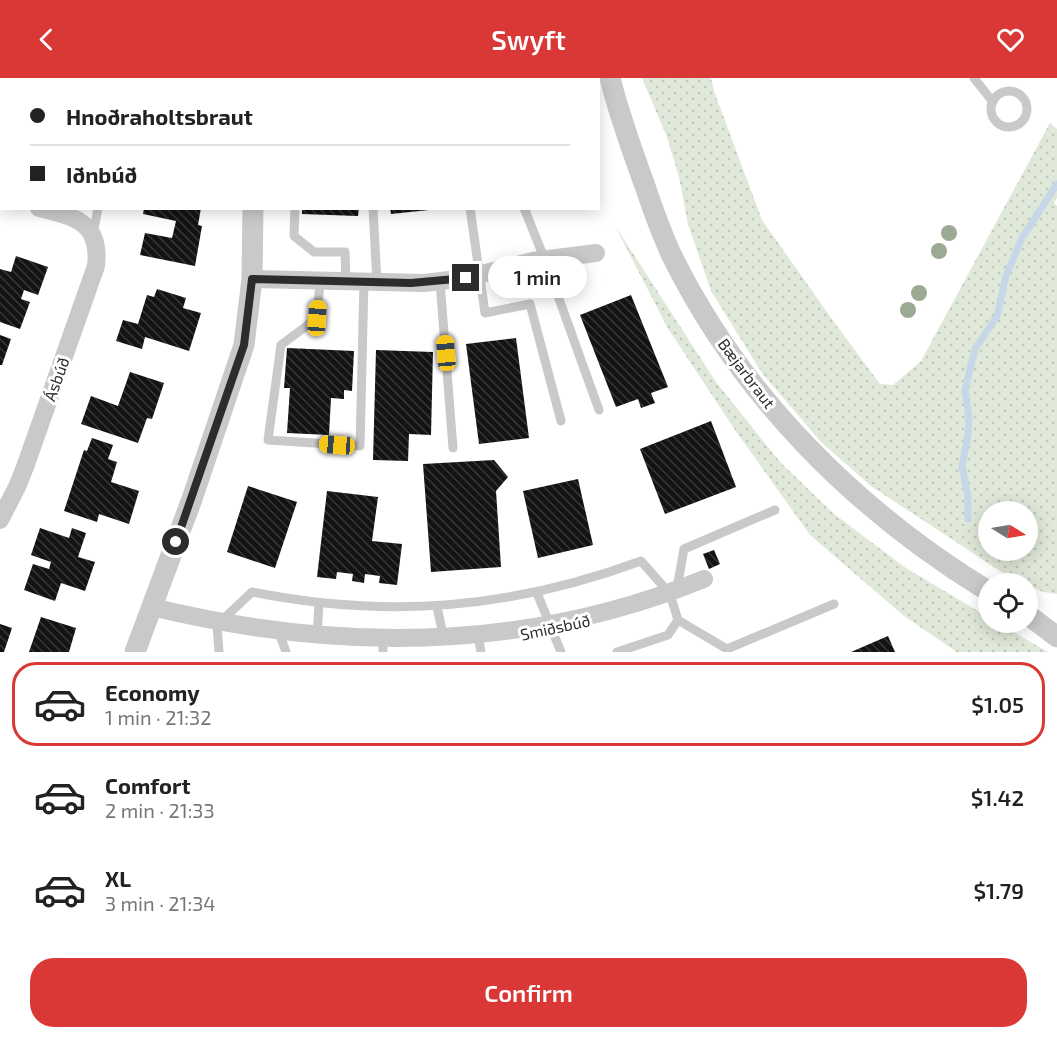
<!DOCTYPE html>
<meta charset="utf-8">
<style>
body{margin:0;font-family:"Exo 2",sans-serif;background:#f2f2f2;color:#222;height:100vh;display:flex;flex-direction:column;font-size:22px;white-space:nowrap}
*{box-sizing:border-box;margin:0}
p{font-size:20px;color:#767676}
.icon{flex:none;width:33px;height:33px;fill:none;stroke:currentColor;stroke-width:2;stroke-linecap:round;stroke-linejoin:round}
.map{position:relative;height:574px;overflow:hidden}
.details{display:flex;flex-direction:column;background:#fff;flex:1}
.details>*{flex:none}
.guide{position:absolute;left:0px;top:0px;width:600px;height:132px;box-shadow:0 3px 15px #0003;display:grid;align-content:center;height:132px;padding:0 30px;background:#fff}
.needle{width:39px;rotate:101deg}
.tools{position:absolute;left:978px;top:423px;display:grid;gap:12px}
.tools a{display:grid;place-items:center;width:60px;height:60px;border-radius:50%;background:#fff;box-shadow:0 3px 15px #0003;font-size:30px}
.end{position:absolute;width:27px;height:27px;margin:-14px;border:8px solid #2c2c2c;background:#fff;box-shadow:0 0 0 3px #fff}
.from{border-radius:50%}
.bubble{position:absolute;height:42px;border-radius:21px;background:#fff;box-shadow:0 3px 15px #0003;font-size:20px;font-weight:600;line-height:42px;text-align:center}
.car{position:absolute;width:18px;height:36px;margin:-18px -9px;border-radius:8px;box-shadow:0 0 4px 2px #0007;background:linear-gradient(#f5c518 24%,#345 0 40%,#f5c518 0 76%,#345 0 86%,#f5c518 0)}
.guide b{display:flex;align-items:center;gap:21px;height:57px;font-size:22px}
.guide b+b{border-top:2px solid #e0e0e0}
.guide i{width:15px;height:15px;background:#222}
ul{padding:10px 0 0;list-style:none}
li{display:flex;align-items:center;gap:18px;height:84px;margin:0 12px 9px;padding:0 18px;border:3px solid transparent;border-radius:24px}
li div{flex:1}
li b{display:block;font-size:22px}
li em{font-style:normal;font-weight:600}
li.on{border-color:#da3836}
li>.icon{width:54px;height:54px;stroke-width:1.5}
.primary-button{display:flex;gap:12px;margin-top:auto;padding:12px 30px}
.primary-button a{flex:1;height:69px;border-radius:24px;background:#da3836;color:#fff;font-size:24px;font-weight:600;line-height:69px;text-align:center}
header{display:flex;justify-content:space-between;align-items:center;height:78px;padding:0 30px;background:#da3836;color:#fff;font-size:27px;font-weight:600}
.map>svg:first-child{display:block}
.grass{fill:url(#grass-dots);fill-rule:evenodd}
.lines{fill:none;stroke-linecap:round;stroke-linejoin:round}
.stream{stroke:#c6d8e8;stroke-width:7}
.building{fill:url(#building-back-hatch)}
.service{stroke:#c9c9c9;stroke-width:9}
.minor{stroke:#c9c9c9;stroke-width:18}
.tertiary{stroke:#c9c9c9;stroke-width:21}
.tree{fill:#9caa94}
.route{stroke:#2c2c2c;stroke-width:8}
.labels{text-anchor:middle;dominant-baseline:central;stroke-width:6;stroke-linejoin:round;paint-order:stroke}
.street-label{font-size:16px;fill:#2c2c2c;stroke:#fff}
</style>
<header><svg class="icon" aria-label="back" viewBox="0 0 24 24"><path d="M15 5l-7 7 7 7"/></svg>Swyft<svg class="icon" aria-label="heart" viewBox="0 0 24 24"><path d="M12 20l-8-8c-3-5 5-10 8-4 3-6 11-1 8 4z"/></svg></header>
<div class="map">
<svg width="1057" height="574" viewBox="0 0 1057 574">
<defs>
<pattern id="grass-dots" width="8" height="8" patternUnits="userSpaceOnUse" patternTransform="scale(1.5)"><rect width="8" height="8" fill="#e0e9d9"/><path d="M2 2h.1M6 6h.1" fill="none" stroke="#c0c8ba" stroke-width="1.8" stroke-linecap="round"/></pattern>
<pattern id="building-back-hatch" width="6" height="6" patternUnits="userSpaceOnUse" patternTransform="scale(1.5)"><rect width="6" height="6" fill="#131313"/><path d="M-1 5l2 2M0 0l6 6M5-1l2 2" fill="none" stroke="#363636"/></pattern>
</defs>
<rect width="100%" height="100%" fill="#fff"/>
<g class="grass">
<polygon points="285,0 571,0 571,1 284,2"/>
<path d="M642,0h69l3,13 48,129 72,102 46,62 13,1 28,-24 129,-238 7,6v69l-3,5 3,3v388l-14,-2 -40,-19 -132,-87 -50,-44 -59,-69 -51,-82 -23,-67 -9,-47 -12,-40zM988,434h40v38h-40z"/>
<polygon points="614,146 716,304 780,384 834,436 906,490 988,539 988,544 998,545 1048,574 957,574 904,538 810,457 735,352 667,249"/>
</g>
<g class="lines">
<polyline class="stream" points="968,441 968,419 962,388 968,357 969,339 965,312 975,271 997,238 1006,198 1022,160 1057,106"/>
</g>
<g class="building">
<polygon points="144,130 201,130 198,147 202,148 195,188 140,177 145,155 172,160 176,143 143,136"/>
<polygon points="302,130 359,130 358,138 302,136"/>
<polygon points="390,130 429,130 429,132 391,136"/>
<polygon points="16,178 48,189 38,217 24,212 21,221 30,224 20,251 0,244 0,191 11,194"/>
<polygon points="157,211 186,220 183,230 201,235 189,273 145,259 142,271 116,263 123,242 138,246 147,217 154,219"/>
<polygon points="631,217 668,309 651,315 655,325 641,330 638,321 616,329 580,237"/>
<polygon points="0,257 11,261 2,287 0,287"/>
<polygon points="516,260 529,360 479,366 466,266"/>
<polygon points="287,270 354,273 352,313 344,312 344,321 331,320 329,357 287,355 290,310 284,310"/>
<polygon points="376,272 433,274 431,357 409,356 408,383 373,382"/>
<polygon points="130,294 164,305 152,341 147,340 138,365 81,346 91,318 118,328"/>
<polygon points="711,343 736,409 665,436 640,371"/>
<polygon points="92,360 113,367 108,381 117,384 111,404 139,413 129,446 99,436 97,444 64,433 84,372 87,373"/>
<polygon points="494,382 508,399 496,413 501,489 431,494 423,386"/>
<polygon points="578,401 593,467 538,480 523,413"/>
<polygon points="248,408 297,424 275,490 227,474"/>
<polygon points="327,413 378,419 372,463 402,466 397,507 379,505 380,498 365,496 364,505 352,503 353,496 337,494 336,501 317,499"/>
<polygon points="40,450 69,460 72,450 86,455 78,479 95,484 85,513 61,505 55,523 24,512 33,486 49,491 51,484 31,477"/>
<polygon points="714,472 720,486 709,491 703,476"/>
<polygon points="41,539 76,550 69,574 29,574"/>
<polygon points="0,546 12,550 4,574 0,574"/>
<polygon points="888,558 895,574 851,574"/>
</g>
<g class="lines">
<g class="service">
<polyline points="974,0 993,24"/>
<circle cx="1009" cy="31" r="18"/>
<polyline points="295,130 294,158 314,174 345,174 346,204"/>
<polyline points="373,130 377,205"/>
<polyline points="470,130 485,235 530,226 561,343"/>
<polyline points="524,130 545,182 599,332"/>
<polyline points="93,156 98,130"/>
<polyline points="320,204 317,240 281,267 268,362 360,368 364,204"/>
<polyline points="440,204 453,370"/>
<polyline points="677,510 684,471 775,432"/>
<polyline points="537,515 561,574"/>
<polyline points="437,529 444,561"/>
<polyline points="678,542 727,571 834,526"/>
<polyline points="317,559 319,525"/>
<polyline points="281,560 286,574"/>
<polyline points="479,563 481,574"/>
<polyline points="383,568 383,574"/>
<path d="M219,574l-2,-27 35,-33c136,27 259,17 389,-31l29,33 8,26 -10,15 -51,17"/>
</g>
<g class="minor">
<polyline points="0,120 2,120"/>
<polyline points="252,201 424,205 466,200 533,183 596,175"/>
<path d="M0,442l17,-33 8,-20 71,-201c5,-44 -21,-49 -57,-58"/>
<path d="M152,529c185,45 373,45 552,-28"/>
</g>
<g class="tertiary">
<path d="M610,0c9,37 22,72 35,108 8,24 17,49 28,72 69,139 184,253 315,333"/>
<polyline points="256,2 256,0"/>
<polyline points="1028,537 1057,559"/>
<polyline points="135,574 192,421 244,267 252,201 253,130"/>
</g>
</g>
<g class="tree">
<circle cx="949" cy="155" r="8"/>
<circle cx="939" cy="173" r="8"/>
<circle cx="919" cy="215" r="8"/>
<circle cx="908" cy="232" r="8"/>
</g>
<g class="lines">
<polyline class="route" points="176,464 244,267 252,201 411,205 466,200"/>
</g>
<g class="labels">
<g class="street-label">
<text transform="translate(747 295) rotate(53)">Bæjarbraut</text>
<text transform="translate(56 301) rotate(-70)">Ásbúð</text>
<text transform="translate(555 549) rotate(-12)">Smiðsbúð</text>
</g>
</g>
</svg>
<div class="tools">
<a><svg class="needle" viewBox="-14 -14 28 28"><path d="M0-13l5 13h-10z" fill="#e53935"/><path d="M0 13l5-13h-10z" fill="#767676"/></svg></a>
<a><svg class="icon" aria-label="locate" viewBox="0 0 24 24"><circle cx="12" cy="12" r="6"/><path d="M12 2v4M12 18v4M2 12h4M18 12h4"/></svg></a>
</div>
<i class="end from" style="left:176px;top:464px"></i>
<i class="end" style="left:466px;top:200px"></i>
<div class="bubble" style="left:488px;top:178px;width:99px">1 min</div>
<i class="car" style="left:317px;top:240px;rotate:4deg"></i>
<i class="car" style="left:446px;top:275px;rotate:355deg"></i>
<i class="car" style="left:337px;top:367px;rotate:274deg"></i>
<div class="guide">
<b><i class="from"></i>Hnoðraholtsbraut</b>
<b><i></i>Iðnbúð</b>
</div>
</div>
<section class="details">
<ul>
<li class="on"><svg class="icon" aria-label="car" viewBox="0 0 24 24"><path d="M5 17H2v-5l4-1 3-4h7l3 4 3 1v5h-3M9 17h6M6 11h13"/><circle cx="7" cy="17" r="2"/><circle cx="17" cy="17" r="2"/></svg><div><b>Economy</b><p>1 min · 21:32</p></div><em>$1.05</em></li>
<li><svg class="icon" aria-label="car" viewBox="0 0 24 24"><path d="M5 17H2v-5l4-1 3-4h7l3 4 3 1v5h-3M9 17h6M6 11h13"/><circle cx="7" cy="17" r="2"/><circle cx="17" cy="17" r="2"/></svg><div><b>Comfort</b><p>2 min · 21:33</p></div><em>$1.42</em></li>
<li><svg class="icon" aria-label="car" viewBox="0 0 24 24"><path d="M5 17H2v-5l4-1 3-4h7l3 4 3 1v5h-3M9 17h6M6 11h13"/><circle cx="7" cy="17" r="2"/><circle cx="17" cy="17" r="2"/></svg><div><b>XL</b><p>3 min · 21:34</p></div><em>$1.79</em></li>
</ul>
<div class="primary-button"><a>Confirm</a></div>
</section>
